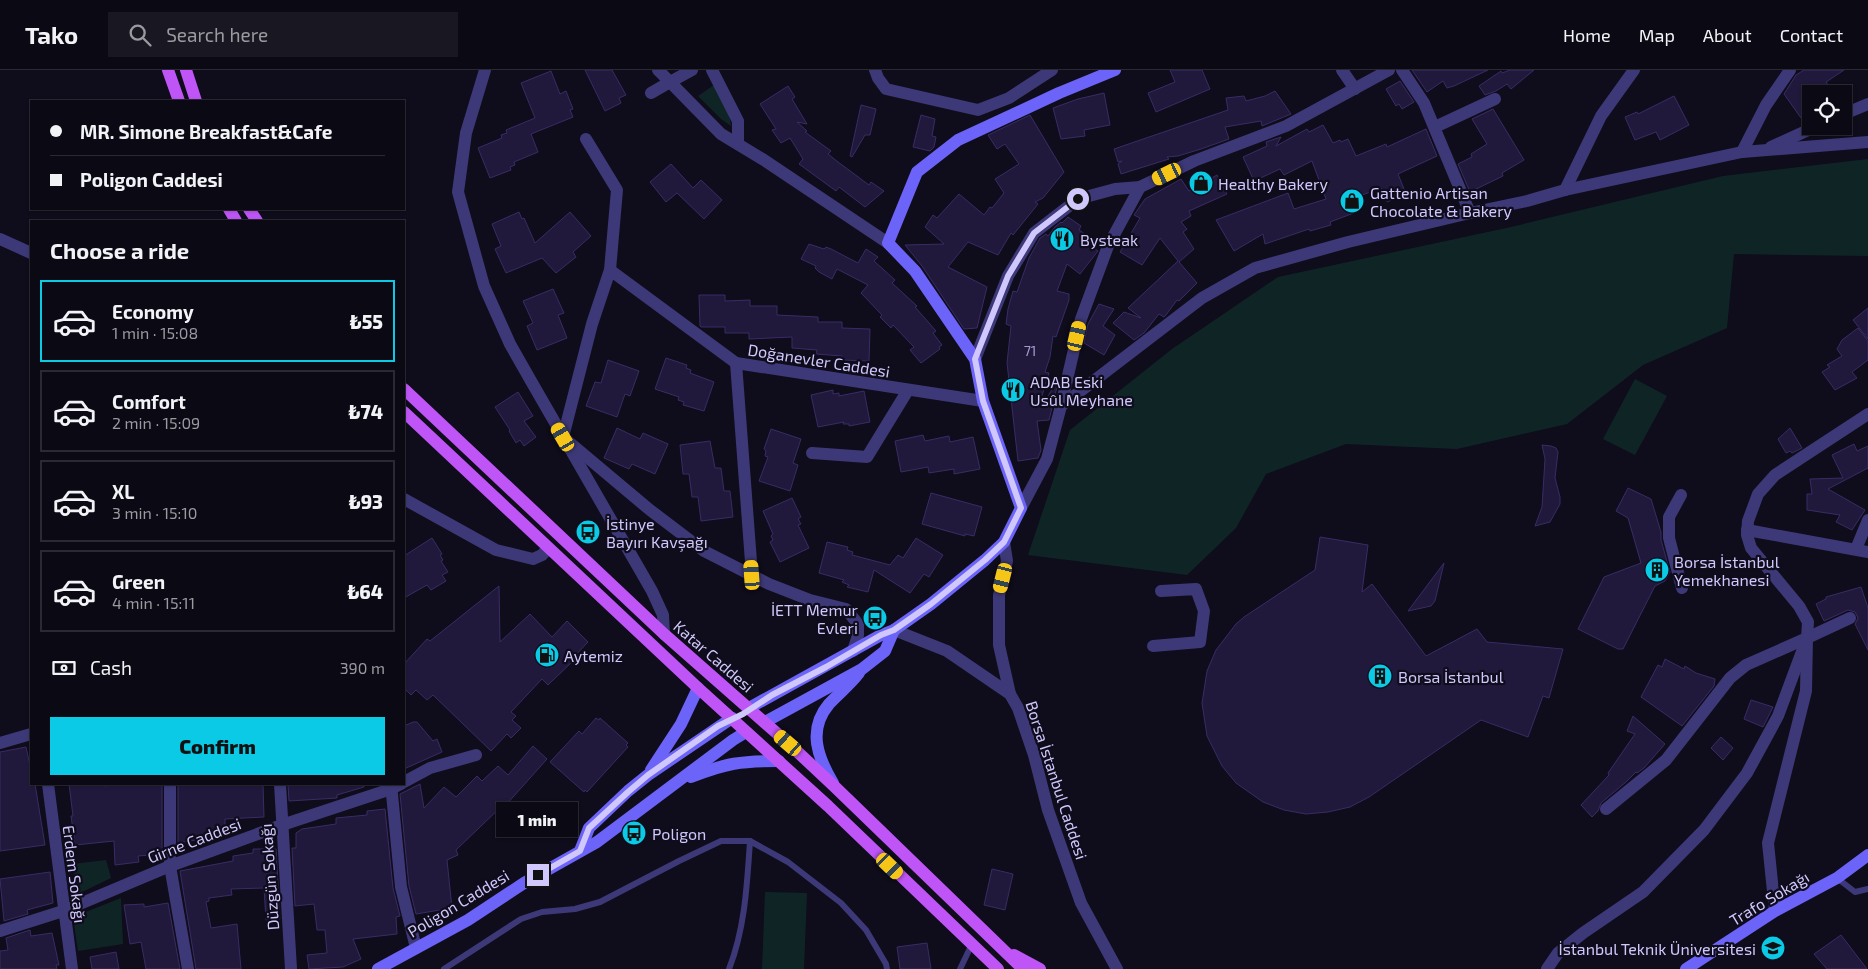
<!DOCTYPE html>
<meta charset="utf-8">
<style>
body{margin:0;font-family:"Exo 2",sans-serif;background:#191722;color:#f1f3f6;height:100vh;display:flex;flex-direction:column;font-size:19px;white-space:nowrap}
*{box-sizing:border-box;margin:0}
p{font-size:16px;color:#9a9aa0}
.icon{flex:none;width:28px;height:28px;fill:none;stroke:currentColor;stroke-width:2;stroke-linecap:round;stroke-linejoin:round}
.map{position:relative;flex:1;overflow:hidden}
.sheet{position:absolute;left:30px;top:150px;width:375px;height:565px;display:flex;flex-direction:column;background:#0b0914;border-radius:0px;box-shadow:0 1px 4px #0004,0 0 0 1px #2b2a34}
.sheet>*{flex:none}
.top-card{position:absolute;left:30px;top:30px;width:375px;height:110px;border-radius:0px;box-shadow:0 1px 4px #0004,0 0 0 1px #2b2a34;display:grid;align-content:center;height:110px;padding:0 20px;background:#0b0914}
.fabs{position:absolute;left:1802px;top:15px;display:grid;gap:10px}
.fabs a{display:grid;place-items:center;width:50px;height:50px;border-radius:0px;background:#0b0914;box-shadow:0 1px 4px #0004,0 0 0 1px #2b2a34;font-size:25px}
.end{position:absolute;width:22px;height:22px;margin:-11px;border:6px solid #d0c8fd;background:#111;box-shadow:0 0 0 2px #111}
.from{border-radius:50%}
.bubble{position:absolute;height:35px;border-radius:0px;background:#0b0914;box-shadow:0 1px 4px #0004,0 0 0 1px #2b2a34;font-size:16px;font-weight:800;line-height:35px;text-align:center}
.car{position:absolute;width:15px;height:30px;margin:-15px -8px;border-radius:6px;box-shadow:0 0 4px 1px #0007;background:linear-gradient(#f5c518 24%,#345 0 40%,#f5c518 0 76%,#345 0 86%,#f5c518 0)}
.top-card b{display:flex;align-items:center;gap:18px;height:48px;font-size:19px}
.top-card b+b{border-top:1px solid #2b2a34}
.top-card i{width:12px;height:12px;background:#f1f3f6}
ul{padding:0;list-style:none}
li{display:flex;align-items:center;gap:15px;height:82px;margin:0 10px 8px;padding:0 10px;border:2px solid #2b2a34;border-radius:0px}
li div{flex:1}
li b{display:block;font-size:19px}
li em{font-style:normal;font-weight:800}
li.current{border-color:#0acae6}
li>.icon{width:45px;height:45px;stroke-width:1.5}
h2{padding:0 20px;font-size:22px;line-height:60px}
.pay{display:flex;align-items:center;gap:12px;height:55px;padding:0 20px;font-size:19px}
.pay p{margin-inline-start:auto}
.button{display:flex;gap:10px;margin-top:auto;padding:10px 20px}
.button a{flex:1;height:58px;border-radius:0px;background:#0acae6;color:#111;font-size:20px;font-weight:800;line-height:58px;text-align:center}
header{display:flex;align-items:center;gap:30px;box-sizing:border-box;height:70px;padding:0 25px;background:#0b0914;border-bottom:1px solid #2b2a34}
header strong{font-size:24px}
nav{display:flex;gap:28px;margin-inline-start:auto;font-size:18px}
.search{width:350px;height:45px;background:#191722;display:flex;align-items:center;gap:12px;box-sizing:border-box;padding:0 18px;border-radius:0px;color:#9a9aa0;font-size:19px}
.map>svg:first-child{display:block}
.green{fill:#0f2525}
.building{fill:#21193b;stroke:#392c66}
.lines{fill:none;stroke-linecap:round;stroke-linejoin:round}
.lane{stroke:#3d3978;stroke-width:6}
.street{stroke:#3d3978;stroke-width:12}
.secondary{stroke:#6c64f8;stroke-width:12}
.primary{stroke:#bf55f7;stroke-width:12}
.route{stroke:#d0c8fd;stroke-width:6}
.labels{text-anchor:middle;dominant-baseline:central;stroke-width:4.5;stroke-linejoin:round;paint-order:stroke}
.number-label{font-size:14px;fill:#a49ccc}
.poi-label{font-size:16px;fill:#d0c8fd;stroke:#0f0c1b;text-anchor:start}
.street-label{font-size:16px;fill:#d0c8fd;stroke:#0f0c1b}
</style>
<header>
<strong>Tako</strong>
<div class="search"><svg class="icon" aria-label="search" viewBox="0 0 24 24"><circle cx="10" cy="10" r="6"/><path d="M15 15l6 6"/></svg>Search here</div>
<nav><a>Home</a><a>Map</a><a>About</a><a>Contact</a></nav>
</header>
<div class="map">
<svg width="1868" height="899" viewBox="0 0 1868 899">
<rect width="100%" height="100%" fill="#0f0c1b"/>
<g class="green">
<polygon points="714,15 729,42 731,56 721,49 698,26"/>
<polygon points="1868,89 1868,186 1734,184 1727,258 1643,295 1567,354 1457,379 1346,374 1266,404 1236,458 1187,505 1028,485 1070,360 1172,279 1278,207 1511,157 1723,106"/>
<polygon points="1635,309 1667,326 1635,385 1603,369"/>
<polygon points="106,790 111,808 76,825 73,794"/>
<polygon points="765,822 807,823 804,899 762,899"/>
<polygon points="121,828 123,874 78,881 73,847"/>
</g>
<g class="building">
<polygon points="585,0 612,0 626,25 619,28 621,33 605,41"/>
<polygon points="1170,0 1202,0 1210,19 1156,42 1148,23 1175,12"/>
<polygon points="1412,0 1488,0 1454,16 1447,18 1443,11 1427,22"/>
<polygon points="1510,0 1534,0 1511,19 1507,14 1496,21 1485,25 1479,16 1501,1 1502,3"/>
<polygon points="1804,0 1844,0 1826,12 1835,24 1811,24 1811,41 1801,48 1784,24 1796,5"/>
<polygon points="551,1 560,24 566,21 573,39 570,40 573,47 531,64 538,82 514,92 515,95 510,97 511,100 490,108 478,78 502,68 501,65 507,63 506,60 535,48 521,13"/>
<polygon points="1400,11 1414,32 1402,39 1399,34 1396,36 1386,19"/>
<polygon points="788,16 795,27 792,29 807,54 797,52 807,61 805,62 831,81 828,84 838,92 869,115 871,112 884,121 865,137 839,117 836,121 799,94 803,89 790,68 781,73 772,60 776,59 760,34"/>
<polygon points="1275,21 1291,44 1262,56 1261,51 1225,57 1229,69 1201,79 1178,86 1167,87 1169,89 1121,104 1118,94 1122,91 1118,92 1114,79 1228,40 1226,28 1244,26 1246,31 1265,26"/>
<polygon points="1104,23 1110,55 1084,60 1085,66 1061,69 1053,38 1078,29"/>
<polygon points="1674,26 1689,55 1660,70 1656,62 1635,70 1625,47 1637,42 1638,44"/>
<polygon points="861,35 876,39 870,65 865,65 852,87 850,86"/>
<polygon points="1493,39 1524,90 1502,103 1503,106 1470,122 1458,94 1472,87 1471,84 1487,74 1472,49"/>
<polygon points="921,45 935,49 932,66 936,67 934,77 930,81 913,77"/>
<polygon points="1030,45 1064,102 1043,128 1035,132 1038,134 1013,165 1011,163 998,185 968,172 948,197 987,217 977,258 964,259 922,196 905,175 944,174 925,157 933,145 937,148 959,124 984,145 990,137 992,138 1004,123 995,109 1019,94 1005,74 997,79 988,65"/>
<polygon points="1323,55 1333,73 1340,70 1341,72 1348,69 1356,86 1386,74 1387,77 1426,59 1437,86 1398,104 1406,124 1387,132 1381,118 1354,128 1359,141 1330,152 1331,155 1310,161 1309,159 1265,174 1263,164 1234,181 1216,150 1288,123 1294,139 1326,129 1312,91 1284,105 1280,99 1254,111 1243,87 1267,76 1266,72 1281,67 1276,76 1307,59 1309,62"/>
<polygon points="671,94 693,118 701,110 722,130 704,149 677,123 666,132 650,112"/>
<polygon points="1217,105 1227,124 1189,141 1191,146 1181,152 1187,159 1183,162 1194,179 1179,192 1197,213 1179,231 1177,230 1166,245 1164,247 1159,244 1144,263 1134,270 1113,253 1124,242 1141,248 1128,238 1178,191 1160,168 1142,195 1120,182 1140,148 1134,145 1145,129 1181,109 1189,121"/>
<polygon points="519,142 522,149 524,148 535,173 570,142 591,166 573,182 576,187 556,203 542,188 506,203 495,179 501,176 492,154"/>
<polygon points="1068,147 1081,156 1079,160 1085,164 1080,169 1098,181 1080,204 1067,194 1057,221 1069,224 1069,230 1056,267 1053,266 1050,287 1045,302 1049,303 1041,329 1045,331 1059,308 1053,334 1049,350 1037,351 1041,380 1038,388 1018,391 1007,293 1011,256 1006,254 1008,239 1013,221 1017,222 1029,188 1040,168 1046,164 1048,166 1055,157 1061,152 1062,153"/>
<polygon points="809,174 824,179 826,177 831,179 858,193 866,179 878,187 874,191 895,210 892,213 917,236 915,237 936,261 933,263 942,275 939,277 940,279 921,293 910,280 914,277 893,255 891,258 880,247 882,245 861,223 868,215 837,199 832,209 819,202 815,198 816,196 801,189"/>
<polygon points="553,219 564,243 558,245 567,268 537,280 527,256 533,253 523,231"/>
<polygon points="699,225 725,225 725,231 750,230 750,236 777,236 777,245 818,247 818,252 842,252 842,258 870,259 869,291 840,290 842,286 816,284 817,280 792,278 792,267 749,269 749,263 725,263 725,257 701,257 700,256"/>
<polygon points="1099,234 1114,239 1103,256 1115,265 1104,285 1084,273 1088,254"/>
<polygon points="1868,238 1868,269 1853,250"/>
<polygon points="1858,258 1868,271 1868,290 1852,302 1857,308 1835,320 1822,302 1830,297 1827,295 1842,286 1837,279 1842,270"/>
<polygon points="666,288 687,295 686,298 691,300 690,303 714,312 704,341 683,335 684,332 678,330 679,327 655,319"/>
<polygon points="608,290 639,301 630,326 625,324 617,347 586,336 595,312 601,313"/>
<polygon points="833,320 833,324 839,323 839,326 864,321 870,352 849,356 849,354 843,354 844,352 818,357 811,325"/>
<polygon points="518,322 533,346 524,351 536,367 524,376 520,370 516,373 509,361 510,360 495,337"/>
<polygon points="617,358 640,369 643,363 668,374 655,404 632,394 629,399 604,388"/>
<polygon points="1790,358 1802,378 1792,383 1790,381 1786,383 1778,369"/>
<polygon points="771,359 801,369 793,393 798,395 790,421 759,411 768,387 765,386 766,381 764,379"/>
<polygon points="923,365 925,371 949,366 950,372 973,367 980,399 954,404 954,399 929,403 928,397 901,402 895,371"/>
<polygon points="710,371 715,398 721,398 724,421 730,421 733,447 701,451 698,427 692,427 689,404 683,404 680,375"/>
<polygon points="1854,374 1857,381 1868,376 1868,398 1828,419 1865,440 1852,460 1836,452 1840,445 1807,440 1807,424 1812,424 1810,409 1843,408 1832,385"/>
<polygon points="1542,375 1551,376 1556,378 1558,382 1555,408 1560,427 1560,434 1550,452 1535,456 1542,437 1545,389"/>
<polygon points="1628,418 1651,429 1661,462 1661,470 1670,502 1665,511 1655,516 1623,579 1618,579 1578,559 1604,507 1641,493 1628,448 1616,441"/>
<polygon points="931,423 982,437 974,466 965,464 965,466 922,454"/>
<polygon points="792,428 801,447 798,449 801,454 798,455 809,478 780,492 770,472 773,470 771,466 773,464 763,441"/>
<polygon points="1320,467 1368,475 1362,522 1372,514 1426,586 1477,559 1487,572 1563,579 1549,628 1543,626 1528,667 1481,650 1369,727 1350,737 1328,742 1306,744 1284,740 1263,732 1236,713 1222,696 1207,666 1202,633 1207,601 1216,580 1236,554 1244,547 1315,500"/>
<polygon points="432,468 442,484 440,485 443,490 441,491 448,502 442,505 446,511 431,520 427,515 404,528 404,486"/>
<polygon points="916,468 943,485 929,507 924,504 910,523 874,500 868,522 847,517 849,515 842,512 844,510 819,503 827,472 848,477 847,480 853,482 852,485 890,495 898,485 903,488"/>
<polygon points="1444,493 1435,531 1431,536 1408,541"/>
<polygon points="499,516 500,572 530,544 552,567 567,551 588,572 572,589 574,590 548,615 542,609 511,642 516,646 512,650 521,658 511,668 507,664 491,681 433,625 427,630 416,620 411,625 404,618 404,594 427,569 430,571"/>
<polygon points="1861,517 1868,538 1868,580 1855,554 1858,548 1855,542 1848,540 1824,551 1816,534 1826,529 1826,527"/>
<polygon points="1665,589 1684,599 1685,596 1696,603 1715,609 1714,616 1682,656 1641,627 1658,595 1662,597"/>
<polygon points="1751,630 1773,637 1763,657 1744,649"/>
<polygon points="1633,646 1665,674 1644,698 1637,703 1636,702 1626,712 1601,733 1598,741 1592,747 1581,735 1609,705 1608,703 1635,664 1627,661"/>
<polygon points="596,648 599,650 600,648 628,673 626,675 628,677 587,722 585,720 584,722 550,692 579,661 582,664"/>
<polygon points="413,652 417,652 433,671 437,669 442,682 404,699 404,656"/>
<polygon points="1721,667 1733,678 1723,690 1711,678"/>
<polygon points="533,676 547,689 505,736 504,734 456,780 458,785 447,790 452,838 416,844 409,816 400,724 420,714 424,738 444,717 456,727 477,706 482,711 498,696 508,705"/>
<polygon points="26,677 31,700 31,714 35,714 45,775 0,781 0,682"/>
<polygon points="69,714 105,714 105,716 123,714 162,714 162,784 138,786 139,792 115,795 114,771 75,775 71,746 73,746"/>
<polygon points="178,714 263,714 264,747 225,749 225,765 178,773"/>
<polygon points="288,714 364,714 364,717 337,725 337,728 289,731"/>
<polygon points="385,739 393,818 400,846 396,847 397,864 353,869 361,889 343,897 309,899 307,885 327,883 325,860 317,860 314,834 295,836 292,778 296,778 296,763 302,759 336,754 336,748 367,745 367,741"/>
<polygon points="253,779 276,779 280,849 266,850 264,818 231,819 232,825 209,828 209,831 206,832 211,858 237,854 241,899 196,899 180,801 233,791 233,786 253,783"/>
<polygon points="992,799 1013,804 1005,840 984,835"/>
<polygon points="50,802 53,833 27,840 28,844 4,851 0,809"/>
<polygon points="168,833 180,899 146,899 141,872 130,874 124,835 144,834 144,837"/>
<polygon points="30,860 31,866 52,863 59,895 56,895 57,899 0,899 0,881 8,880 6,868"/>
<polygon points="1841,865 1867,899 1827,899 1814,884"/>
<polygon points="927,873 931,899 900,899 897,877"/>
<polygon points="116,882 119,899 92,899 90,887"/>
</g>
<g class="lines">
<g class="lane">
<polyline points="1837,808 1855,822 1868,819"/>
<polyline points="444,899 521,849 542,842 575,839 600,832 679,791 721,771 750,771 788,792 841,833 866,860 886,894 887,899"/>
<path d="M729,899c16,-41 18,-84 21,-128"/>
<polyline points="960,899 972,874"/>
</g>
<g class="street">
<polyline points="485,0 466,63 458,122 484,216 510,274 531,311 652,521 663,545 664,564"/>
<polyline points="692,0 670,12 721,64 764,90 888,173"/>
<polyline points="712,0 738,51 738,74"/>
<polyline points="875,0 878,8 886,19 978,40 1009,28 1052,0"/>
<polyline points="1342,0 1355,19"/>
<polyline points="1402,0 1424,33 1470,143"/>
<polyline points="651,23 670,12 658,0"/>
<polyline points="1844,44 1868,34"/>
<polyline points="1435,57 1495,29"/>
<polyline points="586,69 617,120 610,200 736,293 983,331"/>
<polyline points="1771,77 1817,56"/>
<polyline points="1742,82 1766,35 1790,0"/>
<polyline points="1565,120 1601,46 1634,0"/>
<polyline points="0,169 31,183"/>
<polyline points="610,200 592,254 563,367 650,440 704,481 769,514 810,530 846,539 858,554 858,565 853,581"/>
<polyline points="975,289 1008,206 1034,163 1078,129 1115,119 1140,117"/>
<polyline points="736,293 752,505"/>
<polyline points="1061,336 1081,249 1108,176 1140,117 1194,91 1286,56 1389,0"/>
<polyline points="812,383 867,387 908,320"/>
<polyline points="1681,425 1669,447 1669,468 1682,518"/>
<polyline points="404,429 496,480 533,489 542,485 548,478"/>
<polyline points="1021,438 1047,389 1061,336 1202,228 1255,198 1348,172 1470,143 1527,131 1565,120 1742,82 1868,72"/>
<polyline points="1747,460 1868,482"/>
<polyline points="1004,472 1007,491 999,525 999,575 1010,624"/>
<polyline points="1856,479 1868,450"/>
<polyline points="894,560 947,581 1010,624 1018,638 1034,685 1048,740 1081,833 1117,899"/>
<polyline points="1807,568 1850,548"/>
<polyline points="1153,576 1200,572 1204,541 1196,519 1161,521"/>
<polyline points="0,673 31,664"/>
<polyline points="404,712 430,698 476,685"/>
<polyline points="48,714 72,899"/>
<polyline points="170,714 170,796 188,899"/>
<polyline points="280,714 291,899"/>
<polyline points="391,714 401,817 416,878"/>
<polyline points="1606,739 1666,690 1730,608 1746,595 1807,568 1806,621 1768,773 1775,841"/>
<polyline points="0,861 63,841 170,796 282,755 391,719 401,714"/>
<polyline points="1547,899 1558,883 1583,863 1643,822 1704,760 1747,703 1778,646 1807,568 1808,552 1799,536 1751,478 1747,465 1748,451 1758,424 1775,405 1868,344"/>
</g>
<g class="secondary">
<polyline points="749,638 881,565 894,560 931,534 985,490 1004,472 1021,438 983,331 975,289 915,201 888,173 917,102 958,70 1059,23 1115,0"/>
<polyline points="765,652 862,599 885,581 894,560"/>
<polyline points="651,700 681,654 698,618"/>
<path d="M691,707c35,-14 50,-16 88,-16"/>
<path d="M833,713c-15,-25 -26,-53 -4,-79 10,-11 21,-19 30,-31"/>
<polyline points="580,781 589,758 628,721 648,705 732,648"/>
<polyline points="378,899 468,850 524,813 597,772 733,670 746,662"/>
<polyline points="1686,899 1775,841 1837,808 1868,785"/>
</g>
<g class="primary">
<polyline points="168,0 179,31"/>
<polyline points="186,0 196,31"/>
<polyline points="229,139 236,151"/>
<polyline points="249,139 257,151"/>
<polyline points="404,319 664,564 788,673 834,716 1023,899"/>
<polyline points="404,342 698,618 828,736 998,899"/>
<polyline points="1014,885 1040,899"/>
</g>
</g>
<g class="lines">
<polyline class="route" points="538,805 580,781 589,758 628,722 648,705 718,656 743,644 772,625 826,597 881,565 894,560 931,534 985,490 1004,472 1021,438 983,331 975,289 1008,206 1034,163 1078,129"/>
</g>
<defs>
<symbol id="shop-disc" viewBox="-11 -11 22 22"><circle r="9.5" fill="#0acae6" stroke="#0f0c1b"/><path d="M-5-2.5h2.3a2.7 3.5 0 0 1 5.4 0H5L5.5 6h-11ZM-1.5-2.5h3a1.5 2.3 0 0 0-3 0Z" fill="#111"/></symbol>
<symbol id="restaurant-disc" viewBox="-11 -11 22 22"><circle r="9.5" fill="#0acae6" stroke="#0f0c1b"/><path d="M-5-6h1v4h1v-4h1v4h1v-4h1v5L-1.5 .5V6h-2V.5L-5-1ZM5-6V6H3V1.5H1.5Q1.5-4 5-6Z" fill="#111"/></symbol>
<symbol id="bus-disc" viewBox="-11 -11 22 22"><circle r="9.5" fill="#0acae6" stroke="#0f0c1b"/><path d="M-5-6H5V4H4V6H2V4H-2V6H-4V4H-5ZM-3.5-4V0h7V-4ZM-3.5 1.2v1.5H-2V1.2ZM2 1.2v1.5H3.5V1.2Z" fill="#111"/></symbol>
<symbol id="building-disc" viewBox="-11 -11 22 22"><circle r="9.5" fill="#0acae6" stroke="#0f0c1b"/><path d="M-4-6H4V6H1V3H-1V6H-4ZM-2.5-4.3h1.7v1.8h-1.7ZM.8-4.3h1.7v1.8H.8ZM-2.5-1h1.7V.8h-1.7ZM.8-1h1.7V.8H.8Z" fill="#111"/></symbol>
<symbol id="fuel-disc" viewBox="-11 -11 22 22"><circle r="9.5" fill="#0acae6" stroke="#0f0c1b"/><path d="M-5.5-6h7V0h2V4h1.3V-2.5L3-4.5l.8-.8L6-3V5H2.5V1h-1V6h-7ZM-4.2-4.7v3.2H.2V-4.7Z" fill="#111"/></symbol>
<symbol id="university-disc" viewBox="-11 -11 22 22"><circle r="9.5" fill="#0acae6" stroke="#0f0c1b"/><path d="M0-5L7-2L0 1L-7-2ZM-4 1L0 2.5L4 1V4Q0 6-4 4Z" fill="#111"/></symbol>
</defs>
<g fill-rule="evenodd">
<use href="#shop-disc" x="1187" y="99" width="28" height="28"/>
<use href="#shop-disc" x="1338" y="117" width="28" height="28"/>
<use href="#restaurant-disc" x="1048" y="155" width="28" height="28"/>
<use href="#restaurant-disc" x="999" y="306" width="28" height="28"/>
<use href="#bus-disc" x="574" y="448" width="28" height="28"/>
<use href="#building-disc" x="1643" y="486" width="28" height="28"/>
<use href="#bus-disc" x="861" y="534" width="28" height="28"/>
<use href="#fuel-disc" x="533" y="571" width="28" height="28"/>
<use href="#building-disc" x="1366" y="592" width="28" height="28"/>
<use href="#bus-disc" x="620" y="749" width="28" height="28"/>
<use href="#university-disc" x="1759" y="864" width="28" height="28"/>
</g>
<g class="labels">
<g class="number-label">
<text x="1030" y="280">71</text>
</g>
<g class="poi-label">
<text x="1218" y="113">Healthy Bakery</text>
<text x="1370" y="122">Gattenio Artisan<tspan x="1370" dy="18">Chocolate &amp; Bakery</tspan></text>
<text x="1080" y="169">Bysteak</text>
<text x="1030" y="311">ADAB Eski<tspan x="1030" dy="18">Usûl Meyhane</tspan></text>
<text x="606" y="453">İstinye<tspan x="606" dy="18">Bayırı Kavşağı</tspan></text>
<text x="1674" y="491">Borsa İstanbul<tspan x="1674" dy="18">Yemekhanesi</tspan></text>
<text x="858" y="539" text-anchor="end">İETT Memur<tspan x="858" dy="18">Evleri</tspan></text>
<text x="564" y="585">Aytemiz</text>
<text x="1398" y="606">Borsa İstanbul</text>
<text x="652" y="763">Poligon</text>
<text x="1756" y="878" text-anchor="end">İstanbul Teknik Üniversitesi</text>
</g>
<g class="street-label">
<text transform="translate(819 290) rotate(9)">Doğanevler Caddesi</text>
<text transform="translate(714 586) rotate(41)">Katar Caddesi</text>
<text transform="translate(1057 710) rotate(72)">Borsa İstanbul Caddesi</text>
<text transform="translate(194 770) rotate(-21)">Girne Caddesi</text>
<text transform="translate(75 804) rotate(83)">Erdem Sokağı</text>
<text transform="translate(269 807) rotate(-94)">Düzgün Sokağı</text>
<text transform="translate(1769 828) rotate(-31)">Trafo Sokağı</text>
<text transform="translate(458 833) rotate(-31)">Poligon Caddesi</text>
</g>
</g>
</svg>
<div class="fabs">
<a><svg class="icon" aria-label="locate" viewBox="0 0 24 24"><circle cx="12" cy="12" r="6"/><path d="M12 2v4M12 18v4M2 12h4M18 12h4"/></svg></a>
</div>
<i class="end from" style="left:1078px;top:129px"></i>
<i class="end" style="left:538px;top:805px"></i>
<div class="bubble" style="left:496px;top:732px;width:82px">1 min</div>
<i class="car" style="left:1167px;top:104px;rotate:244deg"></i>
<i class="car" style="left:1077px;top:266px;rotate:13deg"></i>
<i class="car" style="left:563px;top:367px;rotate:330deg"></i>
<i class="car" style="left:752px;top:505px;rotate:356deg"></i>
<i class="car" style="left:1003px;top:508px;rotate:194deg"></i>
<i class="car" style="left:788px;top:673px;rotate:311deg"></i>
<i class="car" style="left:890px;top:796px;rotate:134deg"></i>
<div class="top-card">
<b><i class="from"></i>MR. Simone Breakfast&amp;Cafe</b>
<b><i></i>Poligon Caddesi</b>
</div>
<section class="sheet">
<h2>Choose a ride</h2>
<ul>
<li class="current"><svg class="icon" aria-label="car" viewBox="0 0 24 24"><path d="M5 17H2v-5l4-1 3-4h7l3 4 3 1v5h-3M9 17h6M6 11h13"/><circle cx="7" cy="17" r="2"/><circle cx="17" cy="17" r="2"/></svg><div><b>Economy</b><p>1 min · 15:08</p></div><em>₺55</em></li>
<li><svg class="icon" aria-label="car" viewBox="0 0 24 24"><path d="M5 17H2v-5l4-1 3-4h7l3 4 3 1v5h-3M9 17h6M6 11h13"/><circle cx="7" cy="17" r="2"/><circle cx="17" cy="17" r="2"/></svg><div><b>Comfort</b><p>2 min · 15:09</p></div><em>₺74</em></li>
<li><svg class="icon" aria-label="car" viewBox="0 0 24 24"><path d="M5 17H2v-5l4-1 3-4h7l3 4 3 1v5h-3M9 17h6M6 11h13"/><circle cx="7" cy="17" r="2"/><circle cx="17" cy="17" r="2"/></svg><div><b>XL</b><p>3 min · 15:10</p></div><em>₺93</em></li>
<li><svg class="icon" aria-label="car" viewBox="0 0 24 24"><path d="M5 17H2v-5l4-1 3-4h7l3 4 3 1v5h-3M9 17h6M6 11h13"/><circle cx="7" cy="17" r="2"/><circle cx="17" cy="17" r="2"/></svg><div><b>Green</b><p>4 min · 15:11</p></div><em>₺64</em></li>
</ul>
<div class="pay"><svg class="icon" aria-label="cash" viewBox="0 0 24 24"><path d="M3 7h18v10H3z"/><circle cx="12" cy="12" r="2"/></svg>Cash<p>390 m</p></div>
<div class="button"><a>Confirm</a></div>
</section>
</div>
